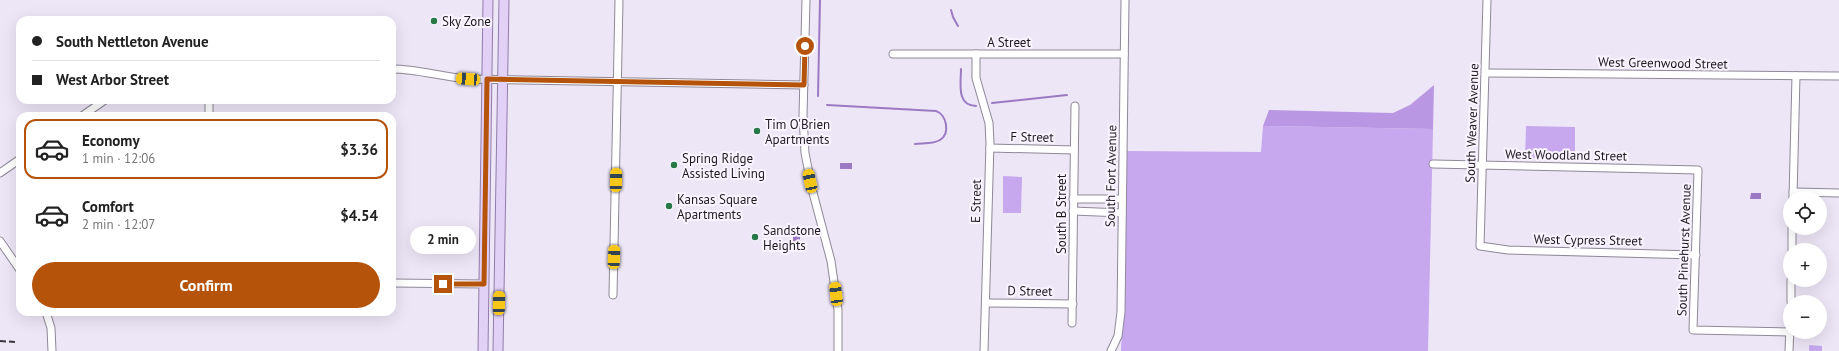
<!DOCTYPE html>
<meta charset="utf-8">
<style>
body{margin:0;font-family:"PT Sans",sans-serif;background:#f6f6f6;color:#222;height:100vh;display:flex;flex-direction:column;font-size:15px;white-space:nowrap}
*{box-sizing:border-box;margin:0}
p{font-size:13px;color:#767676}
.icon{flex:none;width:22px;height:22px;fill:none;stroke:currentColor;stroke-width:2;stroke-linecap:round;stroke-linejoin:round}
.map{position:relative;flex:1;overflow:hidden}
.side{position:absolute;left:16px;top:112px;width:380px;height:204px;display:flex;flex-direction:column;background:#fff;border-radius:12px;box-shadow:0 4px 16px #0002}
.side>*{flex:none}
.guide{position:absolute;left:16px;top:16px;width:380px;height:88px;border-radius:12px;box-shadow:0 4px 16px #0002;display:grid;align-content:center;height:88px;padding:0 16px;background:#fff}
.tools{position:absolute;left:1783px;top:191px;display:grid;gap:8px}
.tools a{display:grid;place-items:center;width:44px;height:44px;border-radius:50%;background:#fff;box-shadow:0 4px 16px #0002;font-size:20px}
.end{position:absolute;width:18px;height:18px;margin:-9px;border:5px solid #b45309;background:#fff;box-shadow:0 0 0 2px #fff}
.from{border-radius:50%}
.bubble{position:absolute;height:28px;border-radius:14px;background:#fff;box-shadow:0 4px 16px #0002;font-size:13px;font-weight:600;line-height:28px;text-align:center}
.car{position:absolute;width:12px;height:24px;margin:-12px -6px;border-radius:5px;box-shadow:0 0 3px 1px #0007;background:linear-gradient(#f5c518 24%,#345 0 40%,#f5c518 0 76%,#345 0 86%,#f5c518 0)}
.guide b{display:flex;align-items:center;gap:14px;height:38px;font-size:15px}
.guide b+b{border-top:1px solid #e0e0e0}
.guide i{width:10px;height:10px;background:#222}
ul{padding:7px 0 0;list-style:none}
li{display:flex;align-items:center;gap:12px;height:60px;margin:0 8px 6px;padding:0 8px;border:2px solid transparent;border-radius:12px}
li div{flex:1}
li b{display:block;font-size:15px}
li em{font-style:normal;font-weight:600}
li.selected{border-color:#b45309}
li>.icon{width:36px;height:36px;stroke-width:1.5}
.cta{display:flex;gap:8px;margin-top:auto;padding:8px 16px}
.cta a{flex:1;height:46px;border-radius:24px;background:#b45309;color:#fff;font-size:16px;font-weight:600;line-height:46px;text-align:center}
.map>svg:first-child{display:block}
.green{fill:#c7a8ee}
.forest{fill:#b997e3}
.water{fill:#9b7ac3}
.lines{fill:none;stroke-linecap:round;stroke-linejoin:round}
.stream{stroke:#9b7ac3;stroke-width:2}
.minor-casing{stroke:#8e8898;stroke-width:9}
.major-casing{stroke:#907da8;stroke-width:11}
.minor{stroke:#fff;stroke-width:7}
.major{stroke:#e2d1f7;stroke-width:9}
.rail{stroke:#39353d;stroke-width:2;stroke-dasharray:6 3;stroke-linecap:butt}
.route{stroke:#b45309;stroke-width:5}
.poi-dot{fill:#28794a;stroke:#f9f4ff;stroke-width:1.5}
.labels{text-anchor:middle;dominant-baseline:central;stroke-width:4;stroke-linejoin:round;paint-order:stroke}
.poi-label{font-size:13px;fill:#1d1a20;stroke:#f9f4ff;text-anchor:start}
.street-label{font-size:13px;fill:#1d1a20;stroke:#f9f4ff}
</style>
<div class="map">
<svg width="1839" height="351" viewBox="0 0 1839 351">
<rect width="100%" height="100%" fill="#ede6f7"/>
<g class="green">
<path d="M1263,126l170,3 -5,222h-307c0,-14 3,-26 4,-40l2,-160 134,1z"/>
<polygon points="1526,126 1575,127 1575,158 1525,158"/>
<polygon points="1003,176 1022,177 1021,213 1003,213"/>
<polygon points="1809,345 1822,346 1822,351 1809,351"/>
</g>
<polygon class="forest" points="1434,85 1433,129 1263,126 1269,110 1393,113 1410,105"/>
<g class="water">
<rect x="840" y="163" width="12" height="6"/>
<polygon points="1751,193 1761,193 1761,199 1750,199"/>
<polygon points="798,228 800,229 800,242 795,243 793,242 793,229"/>
</g>
<g class="lines">
<g class="stream">
<polyline points="951,10 953,17 958,26"/>
<path d="M961,69c0,13 -5,37 15,37"/>
<polyline points="818,96 820,0"/>
<polyline points="992,103 1067,95"/>
<path d="M827,105l109,6c10,3 15,22 4,29 -6,4 -18,3 -25,4"/>
</g>
<defs>
<g id="minor">
<polyline points="806,0 803,115 805,153 812,189 831,261 838,310 838,351"/>
<polyline points="1487,0 1480,246 1508,250 1696,255"/>
<polyline points="893,54 1124,54"/>
<polyline points="976,54 976,78 989,123 990,143 984,351"/>
<path d="M392,69c26,0 50,8 76,10l336,6"/>
<polyline points="1486,73 1839,76"/>
<polyline points="82,116 105,100"/>
<polyline points="209,116 209,100"/>
<polyline points="990,148 1074,150"/>
<polyline points="1433,164 1698,170 1693,330 1790,332"/>
<polyline points="0,173 20,159"/>
<polyline points="1793,192 1839,193"/>
<polyline points="1793,198 1796,76"/>
<polyline points="1073,199 1122,199"/>
<polyline points="1073,211 1122,213"/>
<polyline points="0,241 20,270"/>
<polyline points="1792,250 1792,228"/>
<polyline points="392,283 484,284"/>
<polyline points="613,295 619,0"/>
<polyline points="1791,302 1791,280"/>
<polyline points="986,303 1073,304"/>
<polyline points="46,312 51,328 52,351"/>
<polyline points="1072,323 1075,106"/>
<polyline points="1111,351 1118,336 1121,312 1125,0"/>
<polyline points="1789,351 1790,326"/>
</g>
<g id="major">
<polyline points="483,351 488,0"/>
<polyline points="498,351 504,0"/>
</g>
</defs>
<use href="#minor" class="minor-casing"/>
<use href="#major" class="major-casing"/>
<use href="#minor" class="minor"/>
<use href="#major" class="major"/>
<polyline class="rail" points="0,341 15,342"/>
</g>
<g class="lines">
<polyline class="route" points="443,284 484,284 487,79 804,85 805,46"/>
</g>
<g class="poi-dot">
<circle cx="434" cy="21" r="4"/>
<circle cx="757" cy="131" r="4"/>
<circle cx="674" cy="165" r="4"/>
<circle cx="669" cy="206" r="4"/>
<circle cx="755" cy="237" r="4"/>
</g>
<g class="labels">
<g class="poi-label">
<text x="442" y="21">Sky Zone</text>
<text x="765" y="124">Tim O'Brien<tspan x="765" dy="15">Apartments</tspan></text>
<text x="682" y="158">Spring Ridge<tspan x="682" dy="15">Assisted Living</tspan></text>
<text x="677" y="199">Kansas Square<tspan x="677" dy="15">Apartments</tspan></text>
<text x="763" y="230">Sandstone<tspan x="763" dy="15">Heights</tspan></text>
</g>
<g class="street-label">
<text x="1009" y="42">A Street</text>
<text transform="translate(1663 63) rotate(1)">West Greenwood Street</text>
<text transform="translate(1472 123) rotate(-88)">South Weaver Avenue</text>
<text transform="translate(1032 137) rotate(1)">F Street</text>
<text transform="translate(1566 155) rotate(1)">West Woodland Street</text>
<text transform="translate(1111 176) rotate(-89)">South Fort Avenue</text>
<text transform="translate(976 201) rotate(-89)">E Street</text>
<text transform="translate(1061 214) rotate(-90)">South B Street</text>
<text transform="translate(1588 240) rotate(1)">West Cypress Street</text>
<text transform="translate(1684 250) rotate(-88)">South Pinehurst Avenue</text>
<text transform="translate(1030 291) rotate(1)">D Street</text>
</g>
</g>
</svg>
<div class="tools">
<a><svg class="icon" aria-label="locate" viewBox="0 0 24 24"><circle cx="12" cy="12" r="6"/><path d="M12 2v4M12 18v4M2 12h4M18 12h4"/></svg></a>
<a>+</a>
<a>−</a>
</div>
<i class="end from" style="left:805px;top:46px"></i>
<i class="end" style="left:443px;top:284px"></i>
<div class="bubble" style="left:410px;top:226px;width:66px">2 min</div>
<i class="car" style="left:468px;top:79px;rotate:274deg"></i>
<i class="car" style="left:616px;top:180px;rotate:1deg"></i>
<i class="car" style="left:810px;top:181px;rotate:348deg"></i>
<i class="car" style="left:614px;top:257px;rotate:2deg"></i>
<i class="car" style="left:836px;top:294px;rotate:353deg"></i>
<i class="car" style="left:499px;top:303px;rotate:1deg"></i>
<div class="guide">
<b><i class="from"></i>South Nettleton Avenue</b>
<b><i></i>West Arbor Street</b>
</div>
<section class="side">
<ul>
<li class="selected"><svg class="icon" aria-label="car" viewBox="0 0 24 24"><path d="M5 17H2v-5l4-1 3-4h7l3 4 3 1v5h-3M9 17h6M6 11h13"/><circle cx="7" cy="17" r="2"/><circle cx="17" cy="17" r="2"/></svg><div><b>Economy</b><p>1 min · 12:06</p></div><em>$3.36</em></li>
<li><svg class="icon" aria-label="car" viewBox="0 0 24 24"><path d="M5 17H2v-5l4-1 3-4h7l3 4 3 1v5h-3M9 17h6M6 11h13"/><circle cx="7" cy="17" r="2"/><circle cx="17" cy="17" r="2"/></svg><div><b>Comfort</b><p>2 min · 12:07</p></div><em>$4.54</em></li>
</ul>
<div class="cta"><a>Confirm</a></div>
</section>
</div>
